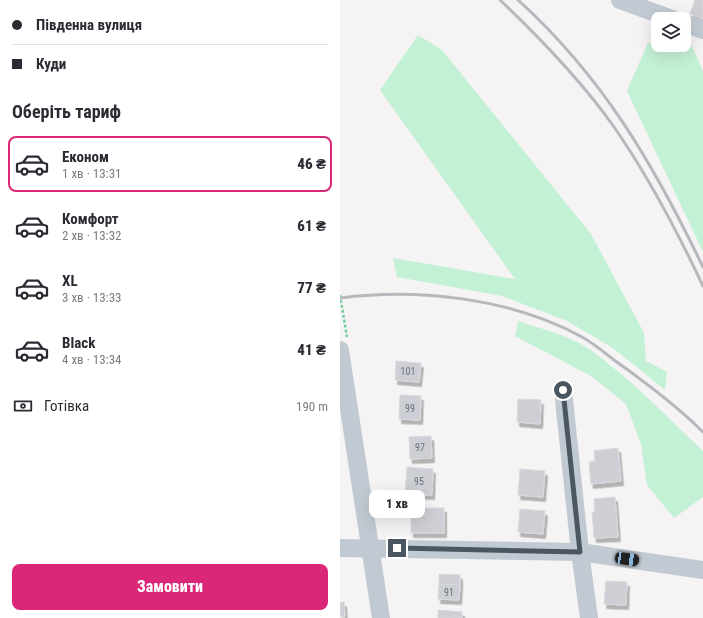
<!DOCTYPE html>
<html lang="uk">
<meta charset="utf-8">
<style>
body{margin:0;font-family:"Roboto Condensed",sans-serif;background:#f7f7f7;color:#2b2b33;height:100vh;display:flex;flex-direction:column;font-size:15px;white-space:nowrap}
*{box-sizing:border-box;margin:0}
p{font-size:13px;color:#7c7c81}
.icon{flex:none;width:22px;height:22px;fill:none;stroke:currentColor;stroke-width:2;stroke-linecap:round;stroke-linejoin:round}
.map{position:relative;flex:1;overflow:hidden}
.drawer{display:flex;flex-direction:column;background:#fff;width:340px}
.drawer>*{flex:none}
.hud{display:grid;align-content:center;height:88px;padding:0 12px;background:#fff}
.fabs{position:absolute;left:311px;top:12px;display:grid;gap:8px}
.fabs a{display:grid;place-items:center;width:40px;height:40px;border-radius:8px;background:#fff;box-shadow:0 4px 16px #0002;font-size:20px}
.end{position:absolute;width:18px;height:18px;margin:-9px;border:5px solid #4a5661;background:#fff;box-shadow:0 0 0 2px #fff}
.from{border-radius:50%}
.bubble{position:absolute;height:28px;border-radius:8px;background:#fff;box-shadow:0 4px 16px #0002;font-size:13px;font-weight:800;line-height:28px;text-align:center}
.car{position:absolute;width:12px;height:24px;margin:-12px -6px;border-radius:5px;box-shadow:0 0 3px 1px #0007;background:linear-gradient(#222 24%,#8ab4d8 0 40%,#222 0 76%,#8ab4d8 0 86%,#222 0)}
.hud b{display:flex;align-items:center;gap:14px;height:38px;font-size:15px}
.hud b+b{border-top:1px solid #e1e1e2}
.hud i{width:10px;height:10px;background:#2b2b33}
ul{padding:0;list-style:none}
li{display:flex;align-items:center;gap:12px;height:56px;margin:0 8px 6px;padding:0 4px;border:2px solid transparent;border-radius:8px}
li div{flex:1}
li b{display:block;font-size:15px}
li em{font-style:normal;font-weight:800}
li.selected{border-color:#db2777}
li>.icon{width:36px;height:36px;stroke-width:1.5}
h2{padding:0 12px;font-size:18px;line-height:48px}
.pay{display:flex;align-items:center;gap:10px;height:44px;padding:0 12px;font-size:15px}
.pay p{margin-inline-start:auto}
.button{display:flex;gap:8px;margin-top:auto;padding:8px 12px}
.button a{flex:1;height:46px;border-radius:8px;background:#db2777;color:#fff;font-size:16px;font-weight:800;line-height:46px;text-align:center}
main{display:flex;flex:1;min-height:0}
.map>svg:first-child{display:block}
.green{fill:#c3f1d5}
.building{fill:#cdcfd5;stroke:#d7d9de;filter:url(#shadow)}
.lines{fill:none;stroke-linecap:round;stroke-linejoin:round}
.path{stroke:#7ad0a6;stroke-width:2.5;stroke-dasharray:3 2;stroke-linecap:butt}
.minor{stroke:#c1cad2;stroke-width:18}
.rail{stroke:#b5b8bd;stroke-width:3}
.route{stroke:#4a5661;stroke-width:5}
.labels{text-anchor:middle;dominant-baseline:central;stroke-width:3.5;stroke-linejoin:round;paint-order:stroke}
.number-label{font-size:10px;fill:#6b747e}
</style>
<main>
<section class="drawer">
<div class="hud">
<b><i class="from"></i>Південна вулиця</b>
<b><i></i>Куди</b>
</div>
<h2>Оберіть тариф</h2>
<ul>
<li class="selected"><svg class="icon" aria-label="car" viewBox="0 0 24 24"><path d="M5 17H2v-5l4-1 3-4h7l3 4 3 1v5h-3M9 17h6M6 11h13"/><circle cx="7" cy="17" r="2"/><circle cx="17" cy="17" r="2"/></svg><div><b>Економ</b><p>1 хв · 13:31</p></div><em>46 ₴</em></li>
<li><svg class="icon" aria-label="car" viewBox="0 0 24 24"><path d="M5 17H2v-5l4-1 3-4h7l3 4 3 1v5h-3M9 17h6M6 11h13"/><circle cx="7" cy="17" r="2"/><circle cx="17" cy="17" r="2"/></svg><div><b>Комфорт</b><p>2 хв · 13:32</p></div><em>61 ₴</em></li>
<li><svg class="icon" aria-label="car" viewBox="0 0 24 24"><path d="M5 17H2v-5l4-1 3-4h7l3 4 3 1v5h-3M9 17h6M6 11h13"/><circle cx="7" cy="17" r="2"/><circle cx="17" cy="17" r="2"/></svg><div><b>XL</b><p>3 хв · 13:33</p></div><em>77 ₴</em></li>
<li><svg class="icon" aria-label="car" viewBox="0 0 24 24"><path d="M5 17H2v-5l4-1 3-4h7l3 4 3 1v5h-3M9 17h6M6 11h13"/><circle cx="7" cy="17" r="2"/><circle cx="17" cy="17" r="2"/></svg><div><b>Black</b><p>4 хв · 13:34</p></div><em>41 ₴</em></li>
</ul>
<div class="pay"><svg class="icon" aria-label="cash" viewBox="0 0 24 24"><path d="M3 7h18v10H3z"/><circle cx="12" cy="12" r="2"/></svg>Готівка<p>190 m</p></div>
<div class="button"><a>Замовити</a></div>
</section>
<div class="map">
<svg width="363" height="618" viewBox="0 0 363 618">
<defs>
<filter id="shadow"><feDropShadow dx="2.5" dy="4.5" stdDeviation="0" flood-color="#0004"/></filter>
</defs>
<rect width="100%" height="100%" fill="#f5f3f3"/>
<g class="green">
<polygon points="78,35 102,50 251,234 304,333 306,361 327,372 325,390 273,348 227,321 162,296 57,277 53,258 175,279 40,90"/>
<polygon points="349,40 363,71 363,252 287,91 308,43 344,45 344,41"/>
<path d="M178,321c24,8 50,14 71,28 41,29 77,67 114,102v46l-29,21 -27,-33 -6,-41 -15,-40 -35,-28 -76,-40z"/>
</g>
<g class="building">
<polygon points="355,0 363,0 363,19 350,14"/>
<polygon points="56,361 81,363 79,382 55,380"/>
<polygon points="60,395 81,396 80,420 59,419"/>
<polygon points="178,399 201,400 200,424 177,422"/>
<polygon points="91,436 92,458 70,459 69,437"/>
<polygon points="278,448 281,481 251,484 249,462 255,461 254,451"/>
<polygon points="67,467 93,469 92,495 65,494"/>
<polygon points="180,469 205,471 203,497 178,495"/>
<polygon points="275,497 278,537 254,538 252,512 255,512 254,499"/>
<rect x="71" y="508" width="33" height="25"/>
<polygon points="180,509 205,511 203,534 178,532"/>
<polygon points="99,574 120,575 120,585 99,584"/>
<polygon points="266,581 287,582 286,605 264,604"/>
<polygon points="99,584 120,585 119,600 98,599"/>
<polygon points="4,602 5,617 0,617 0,603"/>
<polygon points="98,610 122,612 122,618 98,618"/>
</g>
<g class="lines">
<polyline class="path" points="0,295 7,337"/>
<g class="minor">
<polyline points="280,0 332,19"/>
<polyline points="344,23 363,30"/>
<polyline points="0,350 41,618"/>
<polyline points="223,390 240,552 249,618"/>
<polyline points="0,548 240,552 363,570"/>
</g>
<g class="rail">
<path d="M160,0c41,39 81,80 114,127 35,50 63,104 89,159"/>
<path d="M178,0c85,77 136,165 185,267"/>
<path d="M0,298c79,-10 171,0 242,39 11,6 22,15 32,23 31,22 62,45 89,72"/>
</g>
</g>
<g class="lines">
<polyline class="route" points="57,548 240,552 223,390"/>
</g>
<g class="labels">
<g class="number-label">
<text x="68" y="371">101</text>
<text x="70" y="408">99</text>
<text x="80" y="447">97</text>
<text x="79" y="481">95</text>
<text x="109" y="592">91</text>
</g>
</g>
</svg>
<div class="fabs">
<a><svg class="icon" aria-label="layers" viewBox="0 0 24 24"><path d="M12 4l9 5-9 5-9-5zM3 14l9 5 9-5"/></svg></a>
</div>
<i class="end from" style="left:223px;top:390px"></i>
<i class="end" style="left:57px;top:548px"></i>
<div class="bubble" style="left:29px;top:490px;width:56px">1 хв</div>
<i class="car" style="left:287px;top:559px;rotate:98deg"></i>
</div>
</main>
